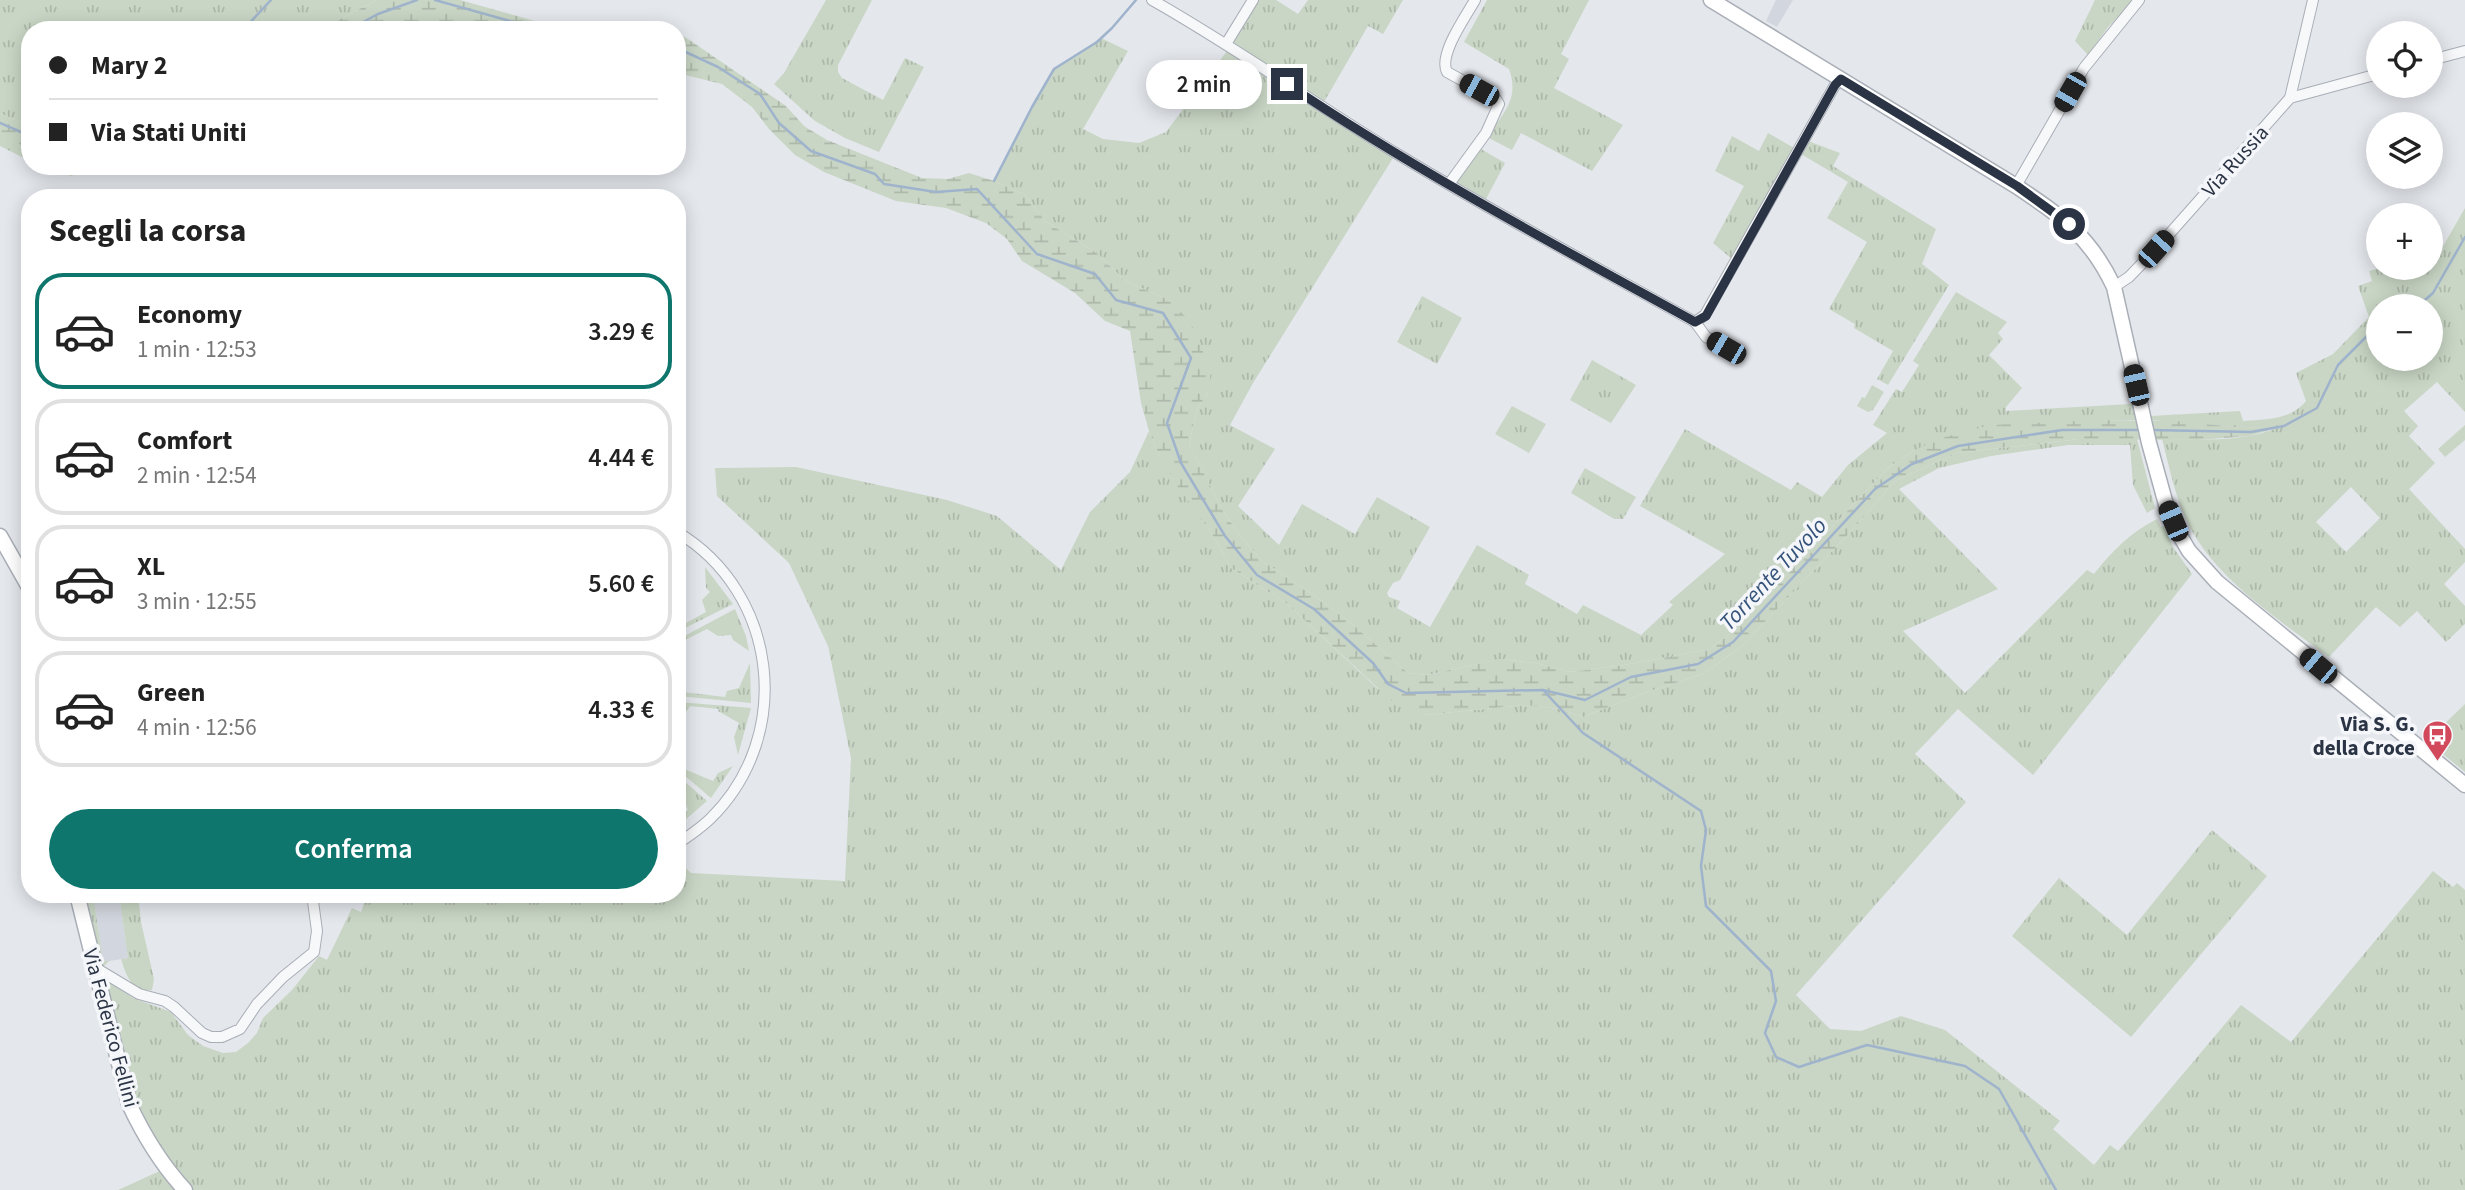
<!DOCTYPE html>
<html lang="it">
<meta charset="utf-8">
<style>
body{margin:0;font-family:"Source Sans 3",sans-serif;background:#f6f6f6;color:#222;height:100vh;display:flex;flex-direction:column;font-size:26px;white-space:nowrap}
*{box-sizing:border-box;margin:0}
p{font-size:23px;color:#767676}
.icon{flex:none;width:38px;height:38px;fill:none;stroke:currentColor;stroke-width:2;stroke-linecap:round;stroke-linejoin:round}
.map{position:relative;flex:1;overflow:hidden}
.side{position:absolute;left:21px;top:189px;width:665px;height:714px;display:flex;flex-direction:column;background:#fff;border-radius:28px;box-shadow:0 4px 18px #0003}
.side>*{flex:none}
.guide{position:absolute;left:21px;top:21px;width:665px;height:154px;border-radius:28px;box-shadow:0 4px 18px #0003;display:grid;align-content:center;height:154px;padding:0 28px;background:#fff}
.controls{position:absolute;left:2366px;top:21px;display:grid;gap:14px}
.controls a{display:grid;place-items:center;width:77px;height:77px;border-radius:50%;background:#fff;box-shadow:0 4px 18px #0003;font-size:35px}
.end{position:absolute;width:32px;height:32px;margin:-16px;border:9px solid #2b3445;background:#fff;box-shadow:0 0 0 4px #fff}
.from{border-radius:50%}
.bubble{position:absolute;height:49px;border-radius:24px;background:#fff;box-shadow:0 4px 18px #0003;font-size:23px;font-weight:600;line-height:49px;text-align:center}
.car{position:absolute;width:21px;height:42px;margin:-21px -10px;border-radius:9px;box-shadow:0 0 5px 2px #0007;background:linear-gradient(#222 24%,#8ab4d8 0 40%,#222 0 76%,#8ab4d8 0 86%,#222 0)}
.guide b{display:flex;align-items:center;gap:24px;height:66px;font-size:26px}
.guide b+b{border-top:2px solid #e0e0e0}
.guide i{width:18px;height:18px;background:#222}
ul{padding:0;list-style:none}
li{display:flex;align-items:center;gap:21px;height:116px;margin:0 14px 10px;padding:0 14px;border:4px solid #e0e0e0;border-radius:28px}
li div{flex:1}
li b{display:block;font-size:26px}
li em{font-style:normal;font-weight:600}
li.selected{border-color:#0f766e}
li>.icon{width:63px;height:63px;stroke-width:1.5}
h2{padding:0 28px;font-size:32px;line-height:84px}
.cta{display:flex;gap:14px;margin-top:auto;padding:14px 28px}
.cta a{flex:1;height:80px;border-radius:42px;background:#0f766e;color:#fff;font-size:28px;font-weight:600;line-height:80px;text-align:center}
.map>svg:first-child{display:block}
.built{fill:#d2d6de}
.grass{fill:url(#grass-tufts);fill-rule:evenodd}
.wetland{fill:url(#wetland-marsh)}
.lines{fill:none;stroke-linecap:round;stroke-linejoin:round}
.stream{stroke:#9fb4cc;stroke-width:2.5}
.street-casing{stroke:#a9aeb7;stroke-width:12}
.secondary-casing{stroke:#a9aeb7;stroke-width:17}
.street{stroke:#f7f8fa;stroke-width:10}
.secondary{stroke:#fff;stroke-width:14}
.route{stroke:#2b3445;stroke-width:9}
.labels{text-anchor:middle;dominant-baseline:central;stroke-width:7;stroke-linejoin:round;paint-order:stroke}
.street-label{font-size:21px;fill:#2b3445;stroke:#f4f6f9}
.poi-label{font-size:21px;font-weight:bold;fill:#2b3445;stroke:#f4f6f9;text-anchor:end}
.water-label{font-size:23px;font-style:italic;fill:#34527a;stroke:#f4f6f9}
</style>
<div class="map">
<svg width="2465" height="1190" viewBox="0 0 2465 1190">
<defs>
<pattern id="grass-tufts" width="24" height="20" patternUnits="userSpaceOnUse" patternTransform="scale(1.75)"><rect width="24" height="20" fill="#c9d6c5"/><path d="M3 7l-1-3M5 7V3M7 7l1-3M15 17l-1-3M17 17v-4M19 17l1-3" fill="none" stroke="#adb8ab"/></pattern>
<pattern id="wetland-marsh" width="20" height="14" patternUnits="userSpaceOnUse" patternTransform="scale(1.75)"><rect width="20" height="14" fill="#c9d6c5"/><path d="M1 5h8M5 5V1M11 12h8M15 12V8" fill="none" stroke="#adb8ab"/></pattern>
</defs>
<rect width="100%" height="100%" fill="#e4e7ec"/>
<g class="built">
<polygon points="1776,0 1793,0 1777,27 1766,21"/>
<polygon points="93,894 119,894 128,958 103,962"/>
</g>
<g class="grass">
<polygon points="0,0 377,0 340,19 327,30 30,30 30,127 0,113"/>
<polygon points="826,0 872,0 838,65 838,72 842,78 883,100 905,58 924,67 879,152 845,138 815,121 774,84 784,73"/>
<polygon points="1257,0 1276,0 1298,14 1308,0 1403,0 1383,34 1368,26 1324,102 1231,44"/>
<path d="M1487,0h102l-28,54 8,5 -15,29 69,37 -31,46 -71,-38 -9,17 -25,-13c16,-24 33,-38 22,-68l-45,-27z"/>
<polygon points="2095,0 2135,0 2108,27 2088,55 2075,41"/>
<polygon points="1101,38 1128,51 1083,129 1103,139 1139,143 1166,132 1227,51 1393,158 1253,383 1230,425 1275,449 1238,506 1279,545 1302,504 1355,534 1377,497 1430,527 1400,580 1393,583 1387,593 1389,597 1400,601 1397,608 1430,627 1477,545 1529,575 1525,584 1577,614 1583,605 1641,635 1673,605 1669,602 1725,554 1640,506 1685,429 1791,490 1797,482 1822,497 1848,465 1887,433 1873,425 1896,389 1902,392 1919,365 1913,361 1956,292 2007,322 1998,333 2003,339 1989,355 2022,388 2006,407 2006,411 2131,404 2130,396 2134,395 2138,420 2100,420 1915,450 1889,467 1737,628 1710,649 1624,665 1570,672 1536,663 1500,659 1427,675 1408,673 1350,622 1314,595 1262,561 1241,537 1223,511 1189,444 1197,410 1208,392 1167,299 1125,281 1098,254 1045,221 1024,194 994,181 1032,107 1054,69"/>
<polygon points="1768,133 1796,149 1733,260 1713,243 1744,186 1715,171 1732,136 1759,151"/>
<polygon points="1808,141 1840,153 1833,166 1936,229 1922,264 1949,285 1888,385 1877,379 1893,351 1854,328 1855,324 1829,309 1867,242 1827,218 1848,182 1801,154"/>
<polygon points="1481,149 1505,163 1486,199 1456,182"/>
<path d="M2465,208v204l-28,-30 -33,29 14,15 -9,10 26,27 -26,26 56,60v13l-21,22 21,22v18l-19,18 -29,-31 -17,16 -24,-20 -47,50c-48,-36 -117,-80 -142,-136 -12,-25 -18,-55 -25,-82 38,1 82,3 118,-12l-35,1 -94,-8v-4l89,-5 3,10c23,-2 48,-1 63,-20l-10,-28 37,-19 36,-37 -11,-31 14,-5 -3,-10 11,-3h51v-17l11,-3zM2378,306h53v53h-53zM2351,487l29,31 -34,34 -30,-30z"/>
<polygon points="1422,296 1462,318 1437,364 1397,342"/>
<polygon points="1592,360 1636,385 1611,423 1570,400"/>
<polygon points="1872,385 1884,392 1873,410 1868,412 1857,406 1862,397 1865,398"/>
<polygon points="1512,406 1546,424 1529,453 1495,434"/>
<polygon points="2465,425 2465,440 2445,457 2438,449"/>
<path d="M1149,431l9,22 53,79 20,36 55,35 91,85 48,27 100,-10 34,4 24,8 64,-25 56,-18 38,-27 113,-119 41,-47 62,-28 122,-14h58l18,69 -8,5 -14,-28 -3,-40h-62l-77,11 -52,12 -40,21 99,100 -95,42 62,62 122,-123 7,4c18,-23 37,-42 63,-55l4,8 3,-1 9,21 19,27 -159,201 -75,-66 -43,45 51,48 -170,193 34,34 31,2 40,-15 44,14 115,91 -7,8 41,36 16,-20 8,6 123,-146 50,37 142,-171 20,16 4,-4 8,7v300h-2273l-23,-25 -35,-63 -31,-122 3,-1 27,19 38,14 17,23 15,11 20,7 13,-1 12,-9 9,-10 6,-15 29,-28 27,-34 8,4 25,-52 9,4 6,-18h310v-34l14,13 154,8 6,-123 -23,-112 -39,-83 -72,-67 -2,-28 81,-1 151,33 50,16 64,54 29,-58 40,-40z"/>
<polygon points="1585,468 1636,497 1623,519 1614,519 1571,493"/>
<polygon points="705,567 733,604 677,632 677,628 706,612 702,600 710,592 706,588"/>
<polygon points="735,609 746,636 749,651 733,640 731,635 718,636 707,629 677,644 677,640"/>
<polygon points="750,663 751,703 678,696 677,672 683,671 683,675 679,676 683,692 725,697 727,691 739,688"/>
<polygon points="678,702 751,708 738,755 734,737 739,723 718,711 719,709 690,706 687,711 683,709 677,720"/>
<polygon points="2465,704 2465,772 2429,743 2429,739"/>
<polygon points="677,766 713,781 718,773 733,766 711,798 677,769"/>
<polygon points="677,775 707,801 677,827 677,816 688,810 677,782"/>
<polygon points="2212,830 2267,876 2131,1037 2012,936 2059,878 2127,935"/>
<polygon points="83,894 93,894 103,961 109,961 104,966 101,965"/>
<path d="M119,894h19l3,28 13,57 -2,11c-20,3 -26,-15 -31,-31l7,-1z"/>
<polygon points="162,1170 180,1190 118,1190"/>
</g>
<g class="wetland">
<polygon points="377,0 460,0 567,30 461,30 430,22 397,23 374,30 327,30 340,19"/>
<polygon points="677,36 685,37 786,106 804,126 827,140 922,178 948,179 969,173 994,181 1024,194 1045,221 1098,254 1125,281 1167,299 1190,321 1211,371 1208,392 1197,410 1189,444 1223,511 1241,537 1262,561 1314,595 1350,622 1408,673 1427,675 1500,659 1536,663 1570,672 1624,665 1710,649 1737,628 1889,467 1915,450 1941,438 1990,425 2100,420 2174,421 2245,428 2284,426 2249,436 2198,440 2079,439 1957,453 1895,481 1854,528 1741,647 1703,674 1647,692 1583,717 1559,709 1525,705 1425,715 1394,703 1286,603 1231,568 1211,532 1178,487 1158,453 1149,431 1141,403 1130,331 1105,321 1075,293 1022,261 1007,239 986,223 946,208 896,201 824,172 795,155 769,129 752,107 722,84 677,73"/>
<polygon points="0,113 30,127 30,161 0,146"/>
<polygon points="42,166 96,166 71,176"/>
</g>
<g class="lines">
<g class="stream">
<polyline points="435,0 542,30"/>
<polyline points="243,30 271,0"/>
<polyline points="348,30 378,14 417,0"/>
<polyline points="677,48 718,67 760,94 779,123 811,151 875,174 884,184 936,192 977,189 1037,254 1095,274 1116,300 1163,313 1191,358 1167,423 1181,463 1225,536 1257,575 1314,609 1373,663 1388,684 1406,693 1543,690 1585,700 1631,677 1698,664 1733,642 1875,489 1912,464 1958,446 2062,430 2141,430"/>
<polyline points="0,123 30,136"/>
<polyline points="994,181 1032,107 1054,69 1097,42 1112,28 1136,0"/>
<polyline points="2418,306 2433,293 2465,237"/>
<polyline points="2151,430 2251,432 2284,426 2317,408 2338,365 2367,336 2378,330"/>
<polyline points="1543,690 1583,733 1701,811 1706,830 1701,866 1706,906 1771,971 1776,1001 1765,1033 1776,1057 1799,1067 1867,1045 1965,1066 1999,1089 2056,1190"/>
</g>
<defs>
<g id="street">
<path d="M1152,0c85,48 164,105 247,155 97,59 197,112 296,167l11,15 20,11"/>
<polyline points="1226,44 1253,0"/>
<polyline points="2431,60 2465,51"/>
<polyline points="2290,98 2313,0"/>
<path d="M1449,184l37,-51 13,-29 -3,-5 -49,-27c-9,-17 19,-56 28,-72"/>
<polyline points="2016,186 2084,68 2139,0"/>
<polyline points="2114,287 2129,277 2156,249 2290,98 2378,74"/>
<polyline points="1695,322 1705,315 1835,85 1841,79"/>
<path d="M677,532c101,60 118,203 34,286 -10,10 -22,18 -34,26"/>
<polyline points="94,967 139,994 165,1001 174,1007 202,1033 211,1037 222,1037 240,1029 257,1004 283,977 314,952 317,931 312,894"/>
</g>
<g id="secondary">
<path d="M1711,0l305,186c46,31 74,50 98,101l35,156 18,65 12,26 10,17 28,31 248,203"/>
<polyline points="0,536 30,589"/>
<path d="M77,894l52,210c15,32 32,60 56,86"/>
</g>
</defs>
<use href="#street" class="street-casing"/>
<use href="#secondary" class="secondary-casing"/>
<use href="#street" class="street"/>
<use href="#secondary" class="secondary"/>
</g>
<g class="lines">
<path class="route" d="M1287,84c131,88 270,162 408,238l11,-6 129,-231 6,-6 176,107 52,38"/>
</g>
<defs>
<symbol id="bus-pin" viewBox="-11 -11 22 30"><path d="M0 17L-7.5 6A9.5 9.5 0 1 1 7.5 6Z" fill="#d1495b" stroke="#f4f6f9"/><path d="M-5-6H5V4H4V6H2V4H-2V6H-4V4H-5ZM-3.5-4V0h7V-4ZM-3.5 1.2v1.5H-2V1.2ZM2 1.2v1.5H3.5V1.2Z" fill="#fff"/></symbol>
</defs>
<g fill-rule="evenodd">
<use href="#bus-pin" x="2420" y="718" width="35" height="47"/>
</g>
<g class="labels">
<g class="street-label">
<text transform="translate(2235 161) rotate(-48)">Via Russia</text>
<text transform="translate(111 1028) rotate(75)">Via Federico Fellini</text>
</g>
<g class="poi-label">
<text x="2415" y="724">Via S. G.<tspan x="2415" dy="24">della Croce</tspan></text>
</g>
<g class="water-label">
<text transform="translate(1773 574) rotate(-47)">Torrente Tuvolo</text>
</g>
</g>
</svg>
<div class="controls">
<a><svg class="icon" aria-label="locate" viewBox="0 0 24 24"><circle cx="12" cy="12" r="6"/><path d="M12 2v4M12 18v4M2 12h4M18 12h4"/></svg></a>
<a><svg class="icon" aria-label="layers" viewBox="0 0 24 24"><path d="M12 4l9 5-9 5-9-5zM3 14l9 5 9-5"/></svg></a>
<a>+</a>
<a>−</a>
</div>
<i class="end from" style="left:2069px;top:224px"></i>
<i class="end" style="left:1287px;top:84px"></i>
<div class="bubble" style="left:1146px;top:60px;width:116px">2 min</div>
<i class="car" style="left:1479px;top:90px;rotate:299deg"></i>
<i class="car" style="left:2070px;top:92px;rotate:210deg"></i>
<i class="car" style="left:2156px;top:249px;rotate:42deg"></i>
<i class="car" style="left:1726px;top:348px;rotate:300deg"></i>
<i class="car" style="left:2136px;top:385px;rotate:347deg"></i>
<i class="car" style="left:2173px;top:521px;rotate:337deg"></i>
<i class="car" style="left:2318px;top:666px;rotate:310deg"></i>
<div class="guide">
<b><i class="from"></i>Mary 2</b>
<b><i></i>Via Stati Uniti</b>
</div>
<section class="side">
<h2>Scegli la corsa</h2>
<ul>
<li class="selected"><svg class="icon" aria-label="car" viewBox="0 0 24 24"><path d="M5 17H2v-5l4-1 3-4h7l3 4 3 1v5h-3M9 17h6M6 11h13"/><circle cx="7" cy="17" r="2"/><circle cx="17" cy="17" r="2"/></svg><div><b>Economy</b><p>1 min · 12:53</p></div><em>3.29 €</em></li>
<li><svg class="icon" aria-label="car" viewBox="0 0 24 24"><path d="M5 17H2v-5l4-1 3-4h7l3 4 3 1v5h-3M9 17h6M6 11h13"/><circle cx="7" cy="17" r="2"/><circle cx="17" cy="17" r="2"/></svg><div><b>Comfort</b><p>2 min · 12:54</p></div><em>4.44 €</em></li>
<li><svg class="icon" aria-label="car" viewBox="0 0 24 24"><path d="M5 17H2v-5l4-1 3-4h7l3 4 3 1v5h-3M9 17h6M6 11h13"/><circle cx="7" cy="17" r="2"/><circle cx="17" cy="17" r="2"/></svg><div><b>XL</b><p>3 min · 12:55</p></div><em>5.60 €</em></li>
<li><svg class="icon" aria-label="car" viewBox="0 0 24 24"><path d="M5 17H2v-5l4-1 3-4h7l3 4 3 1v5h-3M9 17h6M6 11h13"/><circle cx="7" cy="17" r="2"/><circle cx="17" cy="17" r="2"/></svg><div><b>Green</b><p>4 min · 12:56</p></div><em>4.33 €</em></li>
</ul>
<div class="cta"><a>Conferma</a></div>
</section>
</div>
